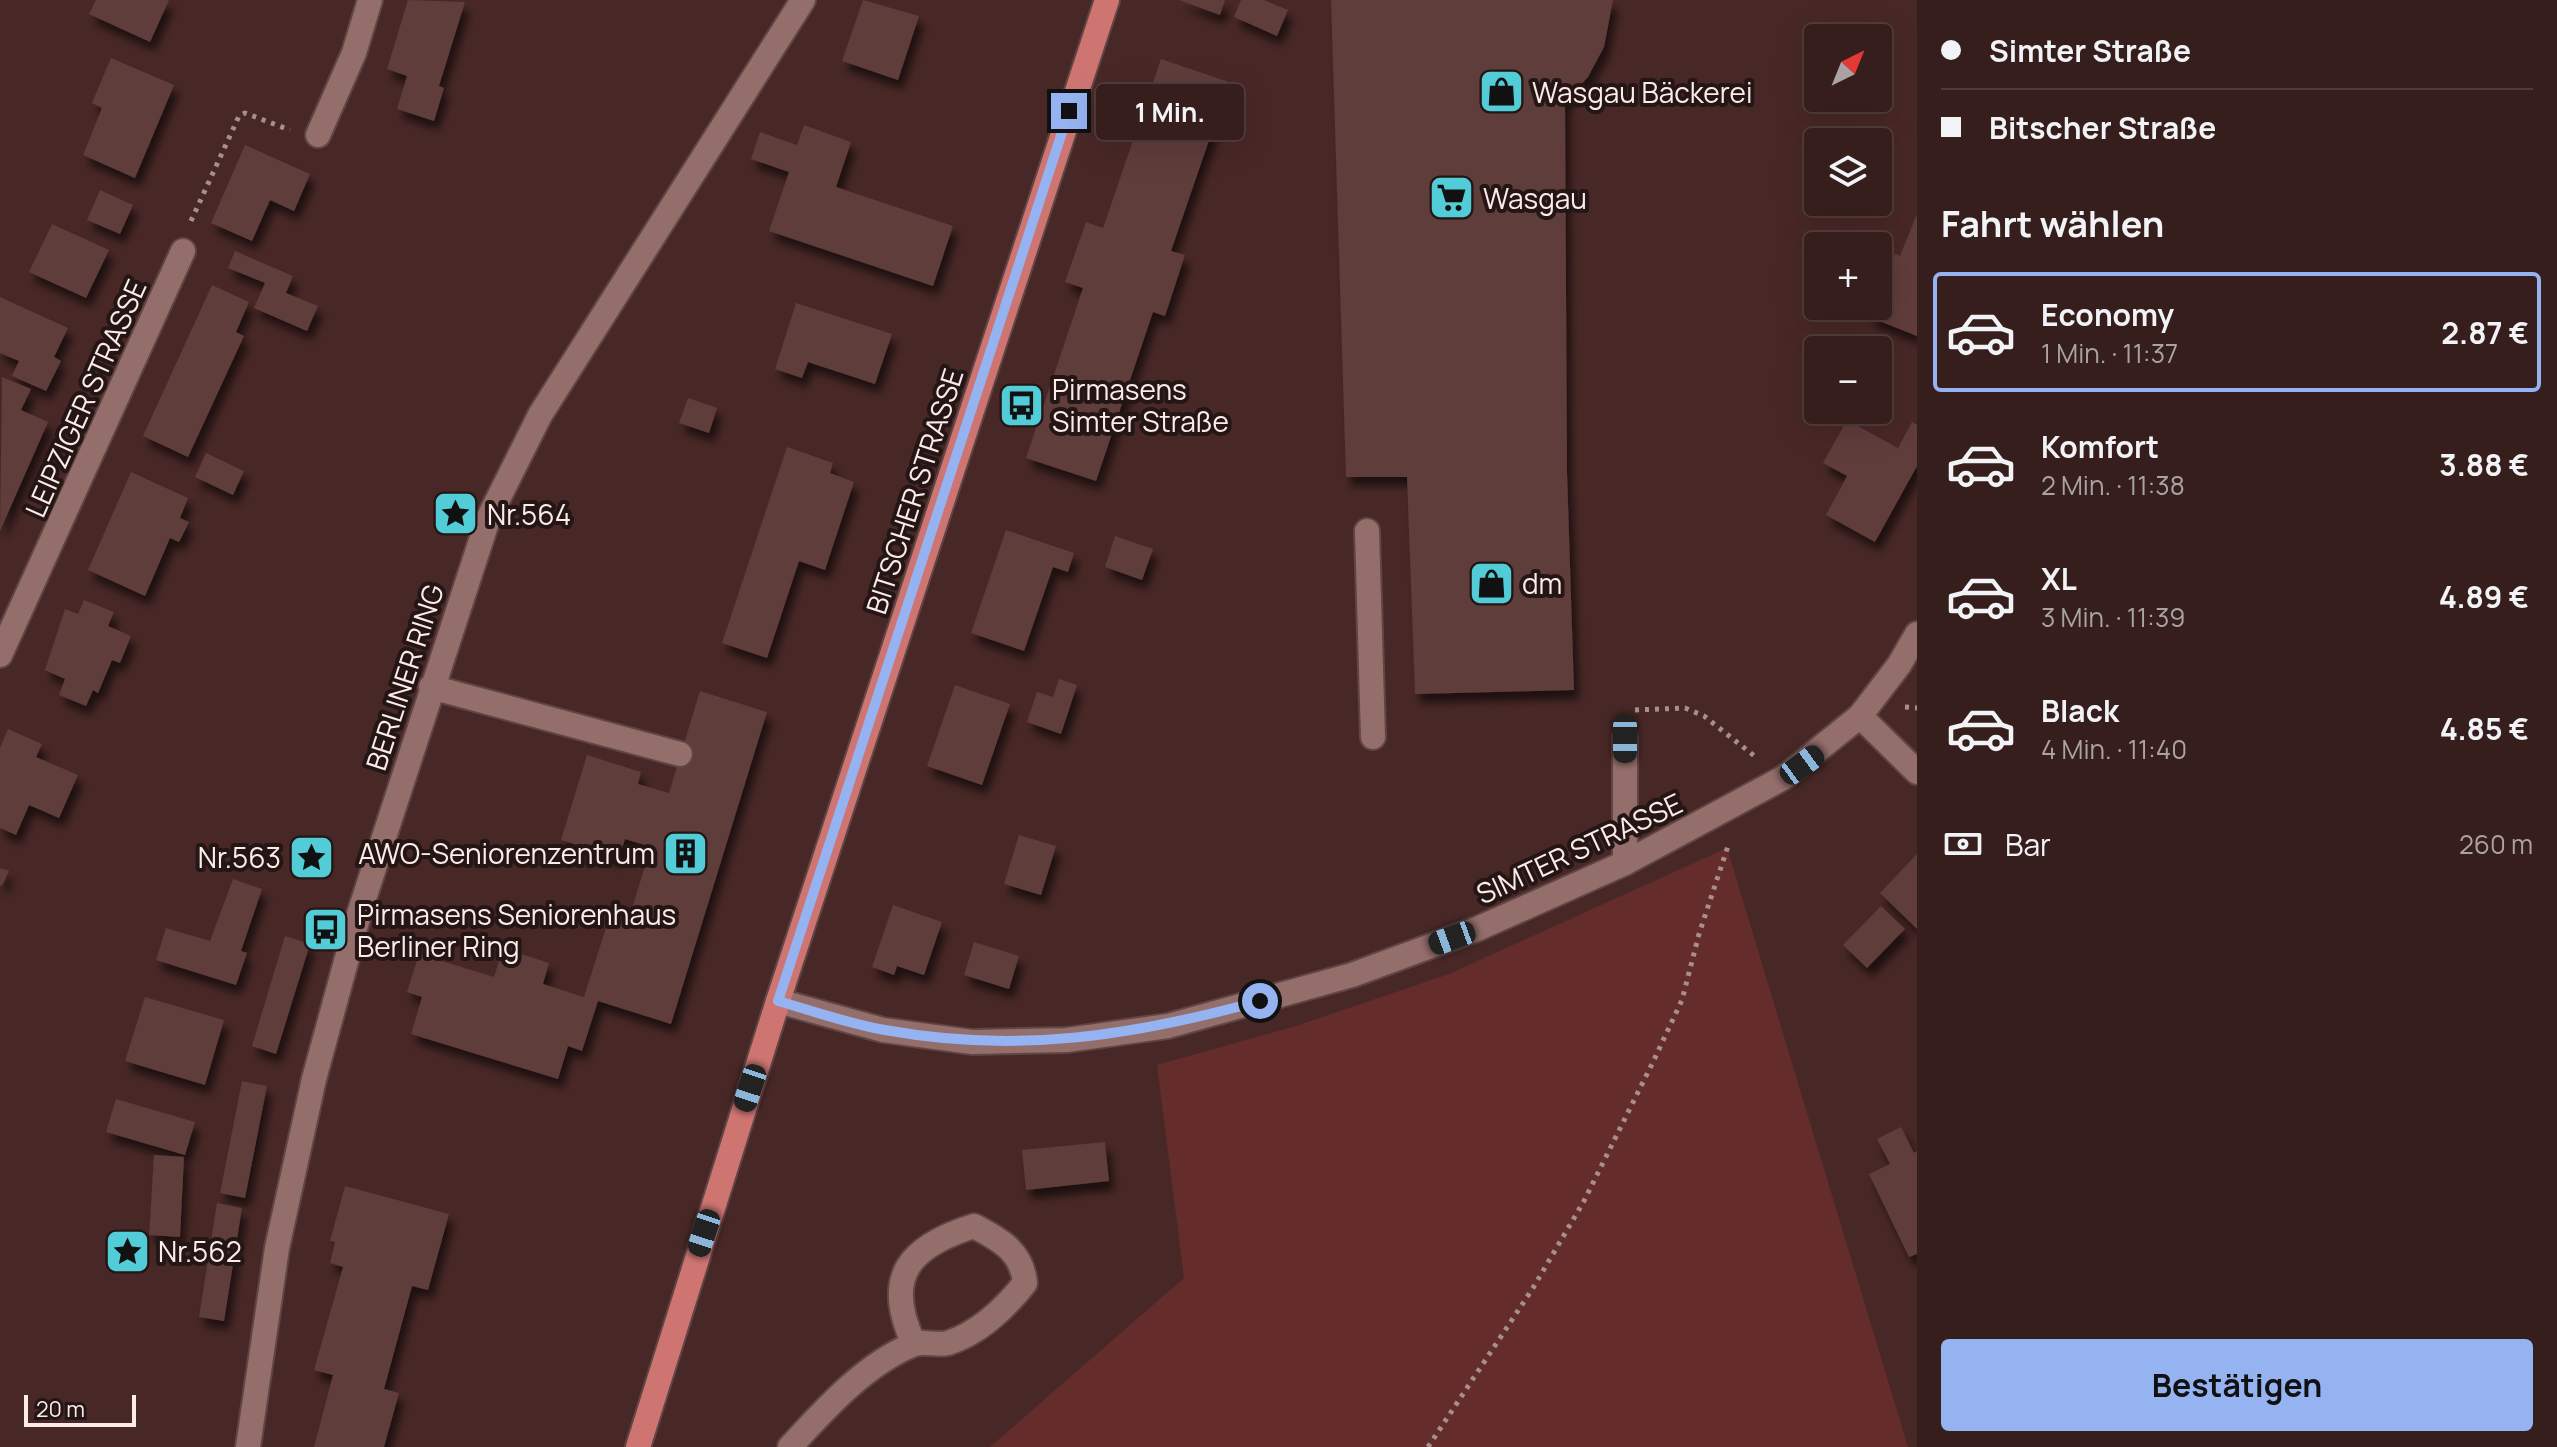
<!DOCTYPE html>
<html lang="de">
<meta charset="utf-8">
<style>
body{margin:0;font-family:Manrope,sans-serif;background:#412b29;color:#f1f3f6;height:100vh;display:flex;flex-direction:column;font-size:30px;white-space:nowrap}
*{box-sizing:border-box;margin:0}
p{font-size:26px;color:#aaa2a3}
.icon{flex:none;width:44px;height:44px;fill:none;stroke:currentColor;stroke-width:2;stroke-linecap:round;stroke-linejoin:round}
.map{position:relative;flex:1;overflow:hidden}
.sheet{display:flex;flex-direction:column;background:#361e1c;width:640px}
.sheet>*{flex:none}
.banner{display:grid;align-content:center;height:176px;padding:0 24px;background:#361e1c}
.needle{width:52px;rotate:43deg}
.buttons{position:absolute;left:1804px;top:24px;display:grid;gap:16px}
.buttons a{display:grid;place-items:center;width:88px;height:88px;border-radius:8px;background:#361e1c;box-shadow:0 8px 32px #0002,0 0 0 2px #503c3b;font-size:40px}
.scale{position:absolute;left:24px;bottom:20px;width:112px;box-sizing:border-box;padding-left:8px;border:4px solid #fcebe9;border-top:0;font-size:22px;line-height:28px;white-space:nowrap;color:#fcebe9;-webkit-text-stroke:6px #241615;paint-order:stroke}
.end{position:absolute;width:36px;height:36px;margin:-18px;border:10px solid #95b2f1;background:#111;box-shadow:0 0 0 4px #111}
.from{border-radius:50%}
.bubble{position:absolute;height:56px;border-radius:8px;background:#361e1c;box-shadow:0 8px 32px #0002,0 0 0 2px #503c3b;font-size:26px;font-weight:700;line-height:56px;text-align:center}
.car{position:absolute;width:24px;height:48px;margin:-24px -12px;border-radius:10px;box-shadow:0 0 6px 2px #0007;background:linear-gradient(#222 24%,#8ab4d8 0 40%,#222 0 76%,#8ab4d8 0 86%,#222 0)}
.banner b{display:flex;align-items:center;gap:28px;height:76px;font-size:30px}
.banner b+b{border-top:2px solid #503c3b}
.banner i{width:20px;height:20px;background:#f1f3f6}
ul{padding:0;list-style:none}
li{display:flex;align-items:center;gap:24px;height:120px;margin:0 16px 12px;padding:0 8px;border:4px solid transparent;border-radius:8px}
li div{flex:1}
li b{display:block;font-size:30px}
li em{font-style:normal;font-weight:700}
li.selected{border-color:#95b2f1}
li>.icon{width:72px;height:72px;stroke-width:1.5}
h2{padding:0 24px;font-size:36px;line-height:96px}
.pay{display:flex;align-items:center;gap:20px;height:88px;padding:0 24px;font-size:30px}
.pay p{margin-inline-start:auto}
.button{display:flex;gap:16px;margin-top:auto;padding:16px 24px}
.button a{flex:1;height:92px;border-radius:8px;background:#95b2f1;color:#111;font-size:32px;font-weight:700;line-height:92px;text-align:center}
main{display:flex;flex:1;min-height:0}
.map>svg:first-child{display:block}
.green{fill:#642d2b}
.building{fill:#5f3c3b;filter:url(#shadow)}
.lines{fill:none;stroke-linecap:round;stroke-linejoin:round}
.minor-casing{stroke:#5f4543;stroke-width:28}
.major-casing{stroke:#5f4543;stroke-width:28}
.path{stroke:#a78f8d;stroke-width:5;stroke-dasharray:4 6;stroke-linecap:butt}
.minor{stroke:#946e6b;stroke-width:24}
.major{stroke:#ce7572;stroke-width:24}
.route{stroke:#95b2f1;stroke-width:10}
.labels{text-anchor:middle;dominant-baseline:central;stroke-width:8;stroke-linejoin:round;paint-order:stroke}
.poi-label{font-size:28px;fill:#fcebe9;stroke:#241615;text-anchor:start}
.street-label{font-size:28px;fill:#fcebe9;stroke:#241615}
</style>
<main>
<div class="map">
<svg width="1917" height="1447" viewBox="0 0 1917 1447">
<defs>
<filter id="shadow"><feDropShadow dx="5" dy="9" stdDeviation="4" flood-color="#0009"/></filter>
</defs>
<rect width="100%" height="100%" fill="#482826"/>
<polygon class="green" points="1727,848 1908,1447 990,1447 1184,1278 1157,1065 1296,1026 1449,974"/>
<g class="building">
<polygon points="96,0 169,0 150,42 89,14"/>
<polygon points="408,0 465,2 439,86 444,88 434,121 397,109 407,76 387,69"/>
<polygon points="863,0 919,16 898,80 842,61"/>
<polygon points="1179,0 1225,0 1220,15"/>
<polygon points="1241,0 1264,0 1288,10 1277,36 1234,17"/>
<polygon points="1331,0 1613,0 1604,47 1588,77 1565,102 1567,472 1574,690 1415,694 1407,477 1346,477"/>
<polygon points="111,58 174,85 135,178 83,155 102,108 92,103"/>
<polygon points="1161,59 1229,82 1171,251 1185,255 1165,316 1153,312 1096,481 1026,458 1083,288 1065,282 1086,222 1103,228"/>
<polygon points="804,125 851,142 836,187 953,226 933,286 769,231 789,172 751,159 760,132 797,145"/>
<polygon points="245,145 310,174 294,211 270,200 252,241 211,223"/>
<polygon points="100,190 133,205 120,234 87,220"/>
<polygon points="1917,214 1917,336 1869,317 1874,306 1878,306 1878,296 1895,254 1900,256"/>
<polygon points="52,224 109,250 86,298 29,272"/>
<polygon points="235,251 293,276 286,293 318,306 307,331 254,308 265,283 228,268"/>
<polygon points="212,285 249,302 236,332 244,336 188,457 143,436"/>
<polygon points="0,297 68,328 54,357 61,361 46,391 12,376 19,361 0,353"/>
<polygon points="796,303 892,334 875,384 808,362 802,378 775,369"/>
<polygon points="2,377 31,389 21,410 48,422 0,531"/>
<polygon points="688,398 717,408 709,433 679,423"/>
<polygon points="1847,420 1898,448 1912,422 1917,425 1917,466 1875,542 1826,515 1847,476 1823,463"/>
<polygon points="787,447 833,463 830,473 854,482 825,570 799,561 767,658 722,643"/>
<polygon points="206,453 244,471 233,495 195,477"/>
<polygon points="131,472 188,498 180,518 189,522 179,542 170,538 145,596 88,570"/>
<polygon points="1006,530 1074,553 1068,572 1053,567 1024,651 971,633"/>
<polygon points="1115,536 1153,549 1142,580 1105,567"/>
<polygon points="84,600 114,612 108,626 131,636 120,663 112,660 98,693 93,690 86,706 59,695 65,679 45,670 65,609 78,614"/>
<polygon points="1059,679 1077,685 1061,734 1027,722 1037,692 1053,697"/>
<polygon points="955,685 1010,704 982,785 927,766"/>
<polygon points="700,691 767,712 671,1024 598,1001 582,1051 568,1046 558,1079 411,1034 422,997 407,992 419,954 494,977 503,948 549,963 543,984 584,997 609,918 627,924 651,847 625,839 619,858 561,840 587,755 641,772 638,784 669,793"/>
<polygon points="8,729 42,744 36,757 78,775 59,818 29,805 16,835 0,828 0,748"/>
<polygon points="1019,835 1056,846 1041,895 1004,884"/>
<polygon points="1917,854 1917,929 1880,893"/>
<polygon points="0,868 9,871 2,886 0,885"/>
<polygon points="233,879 262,889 241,951 247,953 236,985 156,960 166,928 210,941"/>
<polygon points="893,905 942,922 924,975 897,966 894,975 872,967"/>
<polygon points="1881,906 1905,929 1867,968 1843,945"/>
<polygon points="285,936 310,944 276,1054 252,1046"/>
<polygon points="974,942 1019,956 1009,989 964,975"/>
<polygon points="145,997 224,1020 205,1085 125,1061"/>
<polygon points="242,1081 267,1086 245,1198 220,1193"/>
<polygon points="116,1099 195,1122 185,1155 106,1132"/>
<polygon points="1901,1127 1914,1153 1917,1151 1917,1254 1909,1257 1869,1174 1890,1164 1877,1139"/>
<polygon points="1105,1142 1109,1181 1026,1190 1022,1150"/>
<polygon points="154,1155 184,1157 180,1237 149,1235"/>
<polygon points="345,1186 449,1214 428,1290 412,1286 384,1389 399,1393 384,1447 314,1447 333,1375 314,1370 343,1267 330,1263 335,1242 330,1241"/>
<polygon points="217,1203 242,1208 224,1321 199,1317"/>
</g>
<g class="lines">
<defs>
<g id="minor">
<polyline points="318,135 354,53 370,0"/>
<polyline points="1367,531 1373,737"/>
<polyline points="0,655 183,251"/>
<polyline points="431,687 680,754"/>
<polyline points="1860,716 1917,772"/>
<polyline points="1625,739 1625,863"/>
<polyline points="778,1001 883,1030 972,1042 1067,1040 1168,1026 1352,975 1477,929 1625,863 1783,778 1860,716 1899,665 1917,634"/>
<polyline points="248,1447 277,1248 314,1079 359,914 488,519 540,415 803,0"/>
<path d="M790,1447c34,-37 74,-82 122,-102 11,-5 25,1 36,-2 31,-10 58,-36 77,-60 -3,-31 -24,-43 -51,-57 -64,20 -92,50 -60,118"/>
</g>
<polyline id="major" points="638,1447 778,1001 1107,0"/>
</defs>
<use href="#minor" class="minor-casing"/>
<use href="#major" class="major-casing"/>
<g class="path">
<polyline points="191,221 239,116 245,113 290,130"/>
<polyline points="1905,707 1917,708"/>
<polyline points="1635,710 1685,708 1704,716 1757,758"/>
<polyline points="1428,1447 1533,1288 1584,1201 1653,1062 1682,1000 1699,934 1729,843"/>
</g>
<use href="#minor" class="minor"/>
<use href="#major" class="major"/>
</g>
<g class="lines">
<path class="route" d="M1069,111l-291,890c35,10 71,23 107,29 132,24 247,6 375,-29"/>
</g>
<defs>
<symbol id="shop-square" viewBox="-11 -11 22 22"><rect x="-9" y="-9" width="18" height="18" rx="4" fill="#52ccd6" stroke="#241615"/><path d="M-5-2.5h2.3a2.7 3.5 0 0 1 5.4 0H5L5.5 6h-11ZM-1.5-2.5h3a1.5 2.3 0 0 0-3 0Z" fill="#111"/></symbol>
<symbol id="supermarket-square" viewBox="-11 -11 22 22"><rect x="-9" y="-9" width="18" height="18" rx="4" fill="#52ccd6" stroke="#241615"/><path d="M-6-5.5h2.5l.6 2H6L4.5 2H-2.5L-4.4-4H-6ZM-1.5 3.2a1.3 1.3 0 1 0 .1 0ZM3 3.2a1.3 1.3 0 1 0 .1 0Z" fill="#111"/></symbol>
<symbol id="bus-square" viewBox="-11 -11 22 22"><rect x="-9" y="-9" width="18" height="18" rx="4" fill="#52ccd6" stroke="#241615"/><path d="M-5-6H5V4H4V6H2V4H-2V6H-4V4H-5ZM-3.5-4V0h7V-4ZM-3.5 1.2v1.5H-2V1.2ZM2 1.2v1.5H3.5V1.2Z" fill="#111"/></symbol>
<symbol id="sight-square" viewBox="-11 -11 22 22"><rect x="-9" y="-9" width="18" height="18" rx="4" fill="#52ccd6" stroke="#241615"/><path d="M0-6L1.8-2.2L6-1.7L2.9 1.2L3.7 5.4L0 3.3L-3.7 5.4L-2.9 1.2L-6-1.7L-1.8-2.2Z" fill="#111"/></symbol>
<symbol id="building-square" viewBox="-11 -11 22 22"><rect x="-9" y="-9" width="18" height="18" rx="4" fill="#52ccd6" stroke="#241615"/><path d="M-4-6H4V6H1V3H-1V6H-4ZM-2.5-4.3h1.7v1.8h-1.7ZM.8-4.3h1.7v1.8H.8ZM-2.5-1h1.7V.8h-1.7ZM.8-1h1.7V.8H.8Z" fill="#111"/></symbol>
</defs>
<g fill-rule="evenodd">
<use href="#shop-square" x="1476" y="66" width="51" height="51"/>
<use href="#supermarket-square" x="1426" y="172" width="51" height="51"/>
<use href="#bus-square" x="996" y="380" width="51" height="51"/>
<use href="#sight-square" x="430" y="488" width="51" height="51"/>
<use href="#shop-square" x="1466" y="558" width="51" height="51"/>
<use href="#building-square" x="660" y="828" width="51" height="51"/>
<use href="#sight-square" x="286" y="832" width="51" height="51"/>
<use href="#bus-square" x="300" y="904" width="51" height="51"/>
<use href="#sight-square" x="102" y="1226" width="51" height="51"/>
</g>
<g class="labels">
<g class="poi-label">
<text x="1532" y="92">Wasgau Bäckerei</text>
<text x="1483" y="198">Wasgau</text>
<text x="1052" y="389">Pirmasens<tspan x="1052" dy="32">Simter Straße</tspan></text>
<text x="487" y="514">Nr.564</text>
<text x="1522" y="583">dm</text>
<text x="655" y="853" text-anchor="end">AWO-Seniorenzentrum</text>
<text x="281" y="857" text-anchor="end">Nr.563</text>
<text x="357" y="914">Pirmasens Seniorenhaus<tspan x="357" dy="32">Berliner Ring</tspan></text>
<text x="158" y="1251">Nr.562</text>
</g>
<g class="street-label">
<text transform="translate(85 398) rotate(-66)">LEIPZIGER STRASSE</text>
<text transform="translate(914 491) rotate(-72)">BITSCHER STRASSE</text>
<text transform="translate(404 677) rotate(-72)">BERLINER RING</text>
<text transform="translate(1579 848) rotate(-25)">SIMTER STRASSE</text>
</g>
</g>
</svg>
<div class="buttons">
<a><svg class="needle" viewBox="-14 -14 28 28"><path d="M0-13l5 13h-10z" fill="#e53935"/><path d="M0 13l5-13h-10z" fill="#aaa2a3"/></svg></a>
<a><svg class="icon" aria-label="layers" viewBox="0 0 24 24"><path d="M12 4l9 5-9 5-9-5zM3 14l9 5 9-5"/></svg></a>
<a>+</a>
<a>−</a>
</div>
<div class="scale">20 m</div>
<i class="end from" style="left:1260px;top:1001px"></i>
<i class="end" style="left:1069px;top:111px"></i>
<div class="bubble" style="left:1096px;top:84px;width:148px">1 Min.</div>
<i class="car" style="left:1625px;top:739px;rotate:180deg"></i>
<i class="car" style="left:1802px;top:765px;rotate:54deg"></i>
<i class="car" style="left:1452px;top:938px;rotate:250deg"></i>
<i class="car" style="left:750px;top:1088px;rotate:198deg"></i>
<i class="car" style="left:704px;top:1233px;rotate:198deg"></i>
</div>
<section class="sheet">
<div class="banner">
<b><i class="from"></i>Simter Straße</b>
<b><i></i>Bitscher Straße</b>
</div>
<h2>Fahrt wählen</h2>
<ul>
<li class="selected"><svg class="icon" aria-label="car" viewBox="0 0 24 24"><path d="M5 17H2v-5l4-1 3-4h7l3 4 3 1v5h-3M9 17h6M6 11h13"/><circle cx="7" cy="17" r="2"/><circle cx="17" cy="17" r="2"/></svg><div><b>Economy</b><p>1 Min. · 11:37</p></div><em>2.87 €</em></li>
<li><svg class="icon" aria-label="car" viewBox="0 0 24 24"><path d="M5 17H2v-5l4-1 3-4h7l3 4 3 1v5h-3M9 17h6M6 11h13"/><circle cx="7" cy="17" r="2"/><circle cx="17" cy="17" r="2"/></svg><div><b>Komfort</b><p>2 Min. · 11:38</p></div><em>3.88 €</em></li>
<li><svg class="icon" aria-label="car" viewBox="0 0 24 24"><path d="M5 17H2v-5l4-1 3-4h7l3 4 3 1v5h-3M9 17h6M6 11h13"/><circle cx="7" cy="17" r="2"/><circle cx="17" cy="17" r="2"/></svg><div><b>XL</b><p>3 Min. · 11:39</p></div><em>4.89 €</em></li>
<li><svg class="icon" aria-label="car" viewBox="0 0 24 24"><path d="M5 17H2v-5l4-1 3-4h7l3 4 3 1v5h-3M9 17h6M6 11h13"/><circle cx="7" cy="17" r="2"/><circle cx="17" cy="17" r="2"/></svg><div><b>Black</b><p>4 Min. · 11:40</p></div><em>4.85 €</em></li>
</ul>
<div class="pay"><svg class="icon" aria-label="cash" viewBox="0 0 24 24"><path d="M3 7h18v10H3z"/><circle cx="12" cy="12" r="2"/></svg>Bar<p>260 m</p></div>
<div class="button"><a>Bestätigen</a></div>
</section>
</main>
